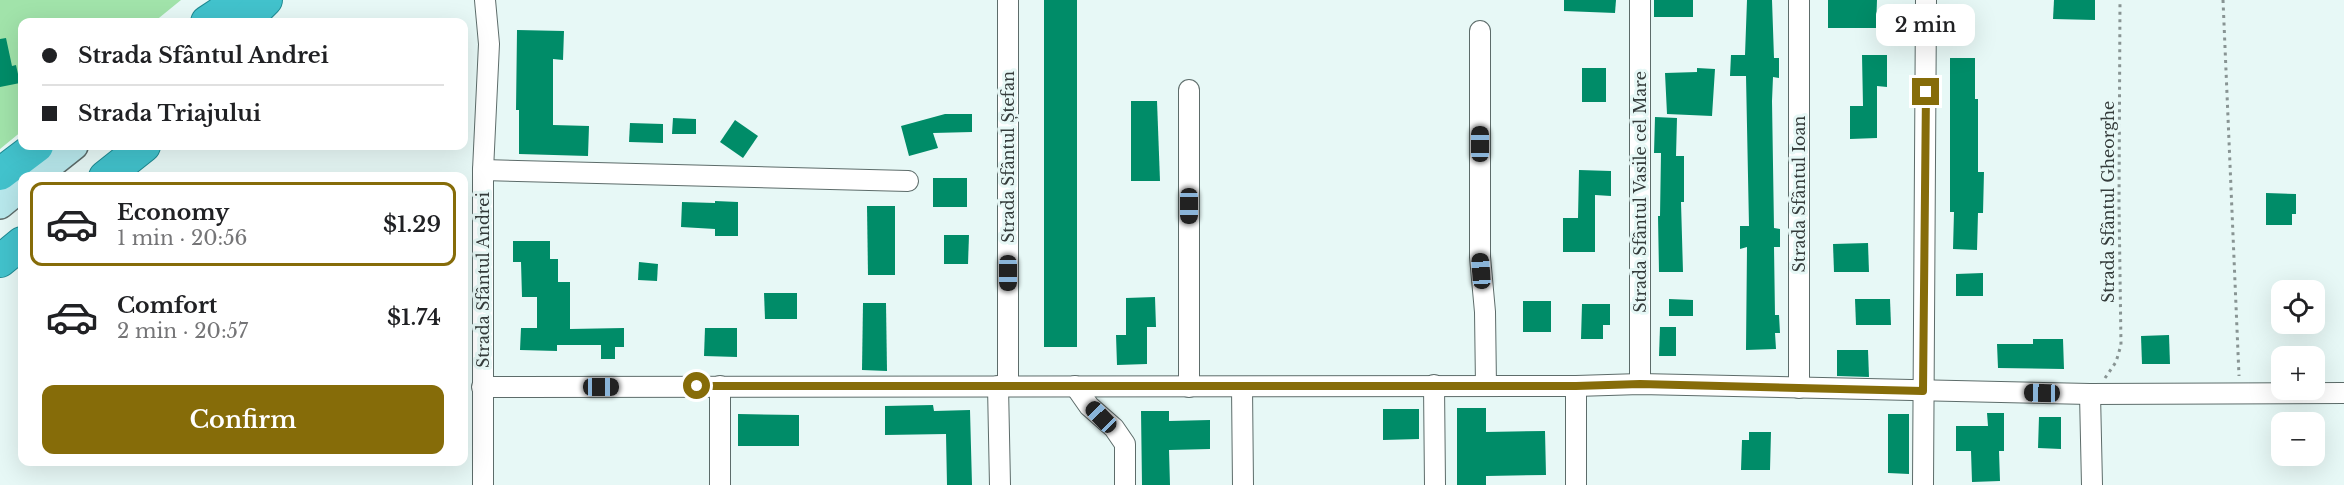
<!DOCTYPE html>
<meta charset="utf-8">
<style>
body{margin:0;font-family:"Libre Baskerville",serif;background:#f2f2f2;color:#202124;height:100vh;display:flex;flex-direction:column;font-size:22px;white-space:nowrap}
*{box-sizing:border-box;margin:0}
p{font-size:20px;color:#757577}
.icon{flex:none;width:33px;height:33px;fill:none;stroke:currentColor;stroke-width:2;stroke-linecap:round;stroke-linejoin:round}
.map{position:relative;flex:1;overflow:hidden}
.side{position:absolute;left:18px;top:172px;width:450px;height:294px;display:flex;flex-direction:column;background:#fff;border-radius:12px;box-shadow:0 6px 24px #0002}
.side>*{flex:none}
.guide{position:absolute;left:18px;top:18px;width:450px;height:132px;border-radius:12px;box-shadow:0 6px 24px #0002;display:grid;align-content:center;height:132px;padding:0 24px;background:#fff}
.tools{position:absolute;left:2271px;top:280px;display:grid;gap:12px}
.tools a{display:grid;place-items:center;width:54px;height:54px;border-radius:12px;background:#fff;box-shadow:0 6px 24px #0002;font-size:30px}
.end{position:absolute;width:27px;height:27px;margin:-14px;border:8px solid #866c09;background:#fff;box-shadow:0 0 0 3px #fff}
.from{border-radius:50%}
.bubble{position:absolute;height:42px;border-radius:12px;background:#fff;box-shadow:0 6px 24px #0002;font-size:20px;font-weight:600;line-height:42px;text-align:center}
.car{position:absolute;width:18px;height:36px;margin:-18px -9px;border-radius:8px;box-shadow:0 0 4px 2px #0007;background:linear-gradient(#222 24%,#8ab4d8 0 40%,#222 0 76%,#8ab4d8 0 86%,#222 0)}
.guide b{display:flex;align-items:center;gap:21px;height:57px;font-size:22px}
.guide b+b{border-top:2px solid #e0e0e0}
.guide i{width:15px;height:15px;background:#202124}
ul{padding:10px 0 0;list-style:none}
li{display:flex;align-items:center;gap:18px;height:84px;margin:0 12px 9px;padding:0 12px;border:3px solid transparent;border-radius:12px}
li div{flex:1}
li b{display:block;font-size:22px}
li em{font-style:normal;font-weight:600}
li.active{border-color:#866c09}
li>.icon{width:54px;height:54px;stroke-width:1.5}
.button{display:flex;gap:12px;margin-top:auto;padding:12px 24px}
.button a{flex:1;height:69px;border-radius:12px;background:#866c09;color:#fff;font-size:24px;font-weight:600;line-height:69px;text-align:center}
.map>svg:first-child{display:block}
.green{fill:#a1e3aa}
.building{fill:#008c68}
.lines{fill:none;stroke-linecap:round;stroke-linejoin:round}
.minor-casing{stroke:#5d6c6a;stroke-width:22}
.secondary-casing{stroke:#5d6c6a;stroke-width:30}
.trunk-casing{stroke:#1e8991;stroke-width:34}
.path{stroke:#889493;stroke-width:3;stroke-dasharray:3 4.5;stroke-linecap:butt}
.minor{stroke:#fff;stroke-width:20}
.secondary{stroke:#b8e8ec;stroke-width:27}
.trunk{stroke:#42c2cc;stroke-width:32}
.route{stroke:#866c09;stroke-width:8}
.labels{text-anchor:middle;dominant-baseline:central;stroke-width:6;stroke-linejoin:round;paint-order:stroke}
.street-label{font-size:16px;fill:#353c3b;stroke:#e7f8f6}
</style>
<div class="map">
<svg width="2344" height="485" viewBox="0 0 2344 485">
<rect width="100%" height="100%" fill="#e7f8f6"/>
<polygon class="green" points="0,0 181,0 154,22 22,22 22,131 0,149"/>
<g class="building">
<rect x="1044" y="0" width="33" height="347"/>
<polygon points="1564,0 1616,0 1615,13 1564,11"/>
<rect x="1654" y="0" width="39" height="17"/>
<polygon points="1747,0 1772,0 1774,58 1779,58 1779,78 1773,77 1772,101 1774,228 1780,229 1780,247 1774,247 1775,315 1779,315 1780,333 1775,333 1776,349 1746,350 1747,247 1740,249 1740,226 1749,226 1746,76 1730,76 1731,55 1745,55"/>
<polygon points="1828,0 1877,0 1876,28 1828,28"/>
<polygon points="2054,0 2095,0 2095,20 2053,19"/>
<polygon points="517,30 564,31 563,60 553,59 553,125 589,126 588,156 519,154 519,110 516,110"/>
<polygon points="6,38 12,66 16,65 20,83 0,87 0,39"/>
<polygon points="1862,55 1887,55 1887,87 1877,86 1877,138 1850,139 1850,106 1863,106"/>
<polygon points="1950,58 1975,58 1975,99 1978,99 1978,172 1984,172 1983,213 1978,213 1977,250 1953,249 1954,212 1950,212"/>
<rect x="1582" y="68" width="24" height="34"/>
<polygon points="1697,68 1715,69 1712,116 1667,114 1665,73 1697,72"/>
<polygon points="1131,101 1157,101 1160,181 1131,181"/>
<polygon points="945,114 972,114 972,132 933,133 938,148 909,156 901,126"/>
<polygon points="1655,117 1677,118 1676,156 1684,156 1684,202 1681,202 1683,272 1659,272 1658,216 1660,216 1661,153 1654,153"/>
<polygon points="673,118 696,119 696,134 672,134"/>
<polygon points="735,120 758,136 743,158 720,142"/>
<polygon points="630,123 663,124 663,143 629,142"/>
<polygon points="1579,170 1611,171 1611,196 1595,195 1595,252 1563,252 1563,218 1578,218"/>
<rect x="933" y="178" width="34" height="29"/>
<polygon points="2266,193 2296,194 2296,214 2292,214 2292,225 2266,225"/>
<polygon points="715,201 738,202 738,236 715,236 715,229 681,227 682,202 715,203"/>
<polygon points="867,206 895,206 895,275 868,275"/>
<polygon points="944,235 969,235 968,264 944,264"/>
<polygon points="513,241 550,241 550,259 558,259 558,282 570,282 570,329 624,328 624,347 615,347 615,359 601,359 601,345 557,345 557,351 520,350 521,328 537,328 537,297 522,297 521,262 513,262"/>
<polygon points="1868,243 1869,272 1834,272 1833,244"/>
<polygon points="639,262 658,264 657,281 638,280"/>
<polygon points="1983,273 1983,296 1956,296 1956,274"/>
<polygon points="764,293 797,293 797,319 765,319"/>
<polygon points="1155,297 1156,327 1147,327 1147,364 1117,365 1116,335 1126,335 1126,298"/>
<polygon points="1669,299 1693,300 1693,316 1669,316"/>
<polygon points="1855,299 1890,299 1891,325 1856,325"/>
<rect x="1523" y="301" width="28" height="31"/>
<polygon points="863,303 886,303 887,371 862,370"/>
<polygon points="1582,304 1610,304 1610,325 1603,325 1603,339 1581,339"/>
<polygon points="1660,327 1676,327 1676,356 1659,356"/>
<polygon points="705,328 737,328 737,357 704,356"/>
<polygon points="2169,335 2170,364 2142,364 2141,336"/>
<polygon points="2033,339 2063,339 2064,369 1998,368 1997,344 2033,344"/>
<polygon points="1837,350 1868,350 1869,377 1837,376"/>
<polygon points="933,405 934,411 970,410 972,485 947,485 946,434 885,435 885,406"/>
<polygon points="1457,408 1486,408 1486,432 1545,431 1546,475 1486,476 1486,485 1457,485"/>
<polygon points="1383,409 1419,409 1419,439 1383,440"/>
<polygon points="1141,411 1169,411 1169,421 1210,420 1210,449 1169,450 1170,485 1142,485"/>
<polygon points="1987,413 2004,413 2004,451 1999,451 2000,481 1972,482 1971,451 1956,451 1956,426 1988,426"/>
<polygon points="738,414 799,415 799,446 738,446"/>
<polygon points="1888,414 1909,414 1909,474 1888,473"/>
<polygon points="2039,417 2061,417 2061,449 2038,448"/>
<polygon points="1749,432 1771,432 1770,470 1741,470 1742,440 1749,440"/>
</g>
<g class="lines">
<defs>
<g id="minor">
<polyline points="1640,0 1640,384"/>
<polyline points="1799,0 1799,388"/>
<polyline points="1480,31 1480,257 1485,312 1486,386"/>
<polyline points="1189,90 1189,387"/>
<polyline points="483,170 908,181"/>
<polyline points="1434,385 1435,485"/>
<polyline points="998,386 1000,485"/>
<polyline points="1008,386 1008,0"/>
<polyline points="1075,386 1089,406 1114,428 1125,444 1125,485"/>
<polyline points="1576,386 1576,485"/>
<polyline points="482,387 1576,386 1640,384 2090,394 2344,393"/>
<polyline points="1242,387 1243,485"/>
<polyline points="2090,394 2092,485"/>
<polyline points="483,485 483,170 489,44 485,0"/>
<polyline points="720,485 720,386"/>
<polyline points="1923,485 1926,0"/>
</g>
<g id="secondary">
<polyline points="35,177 74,146"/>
<polyline points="0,205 22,187"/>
</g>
<g id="trunk">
<polyline points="207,22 240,0"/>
<polyline points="244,22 266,0"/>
<polyline points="0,174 37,146"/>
<polyline points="105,177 144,146"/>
<polyline points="0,261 22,243"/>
</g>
</defs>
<use href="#minor" class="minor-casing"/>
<use href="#secondary" class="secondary-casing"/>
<use href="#trunk" class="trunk-casing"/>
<g class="path">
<polyline points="2223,0 2239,376"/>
<polyline points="2105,378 2116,362 2121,345 2119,203 2120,0"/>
</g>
<use href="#minor" class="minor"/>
<use href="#secondary" class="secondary"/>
<use href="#trunk" class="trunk"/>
</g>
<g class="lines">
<polyline class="route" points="697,386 1576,386 1640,384 1923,391 1926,92"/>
</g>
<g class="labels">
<g class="street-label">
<text transform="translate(1008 157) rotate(-90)">Strada Sfântul Ștefan</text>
<text transform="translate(1640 192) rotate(-90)">Strada Sfântul Vasile cel Mare</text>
<text transform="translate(1799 194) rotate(-90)">Strada Sfântul Ioan</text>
<text transform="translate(2108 202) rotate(-90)">Strada Sfântul Gheorghe</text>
<text transform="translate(483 280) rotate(-90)">Strada Sfântul Andrei</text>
</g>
</g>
</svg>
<div class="tools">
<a><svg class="icon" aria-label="locate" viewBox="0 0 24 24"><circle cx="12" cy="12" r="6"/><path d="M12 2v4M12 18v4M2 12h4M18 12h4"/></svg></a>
<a>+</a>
<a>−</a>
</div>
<i class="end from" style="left:697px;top:386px"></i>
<i class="end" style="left:1926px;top:92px"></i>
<div class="bubble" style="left:1876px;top:4px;width:99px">2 min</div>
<i class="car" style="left:1480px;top:144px;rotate:0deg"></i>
<i class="car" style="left:1189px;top:206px;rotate:180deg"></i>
<i class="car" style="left:1481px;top:271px;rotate:356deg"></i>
<i class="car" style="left:1008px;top:273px;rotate:180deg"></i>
<i class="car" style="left:601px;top:387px;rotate:90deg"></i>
<i class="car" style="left:2042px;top:393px;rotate:271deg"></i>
<i class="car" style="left:1101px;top:417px;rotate:316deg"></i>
<div class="guide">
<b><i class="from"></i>Strada Sfântul Andrei</b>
<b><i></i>Strada Triajului</b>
</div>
<section class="side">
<ul>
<li class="active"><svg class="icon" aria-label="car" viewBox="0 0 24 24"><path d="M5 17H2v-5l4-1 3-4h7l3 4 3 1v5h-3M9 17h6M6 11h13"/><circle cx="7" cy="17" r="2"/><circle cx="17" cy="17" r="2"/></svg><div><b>Economy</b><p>1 min · 20:56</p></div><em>$1.29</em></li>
<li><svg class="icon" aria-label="car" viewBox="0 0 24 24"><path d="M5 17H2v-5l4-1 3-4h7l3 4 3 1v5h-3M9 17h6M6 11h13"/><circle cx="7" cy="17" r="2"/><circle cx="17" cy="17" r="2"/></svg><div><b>Comfort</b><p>2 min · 20:57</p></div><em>$1.74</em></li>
</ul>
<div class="button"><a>Confirm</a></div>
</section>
</div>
